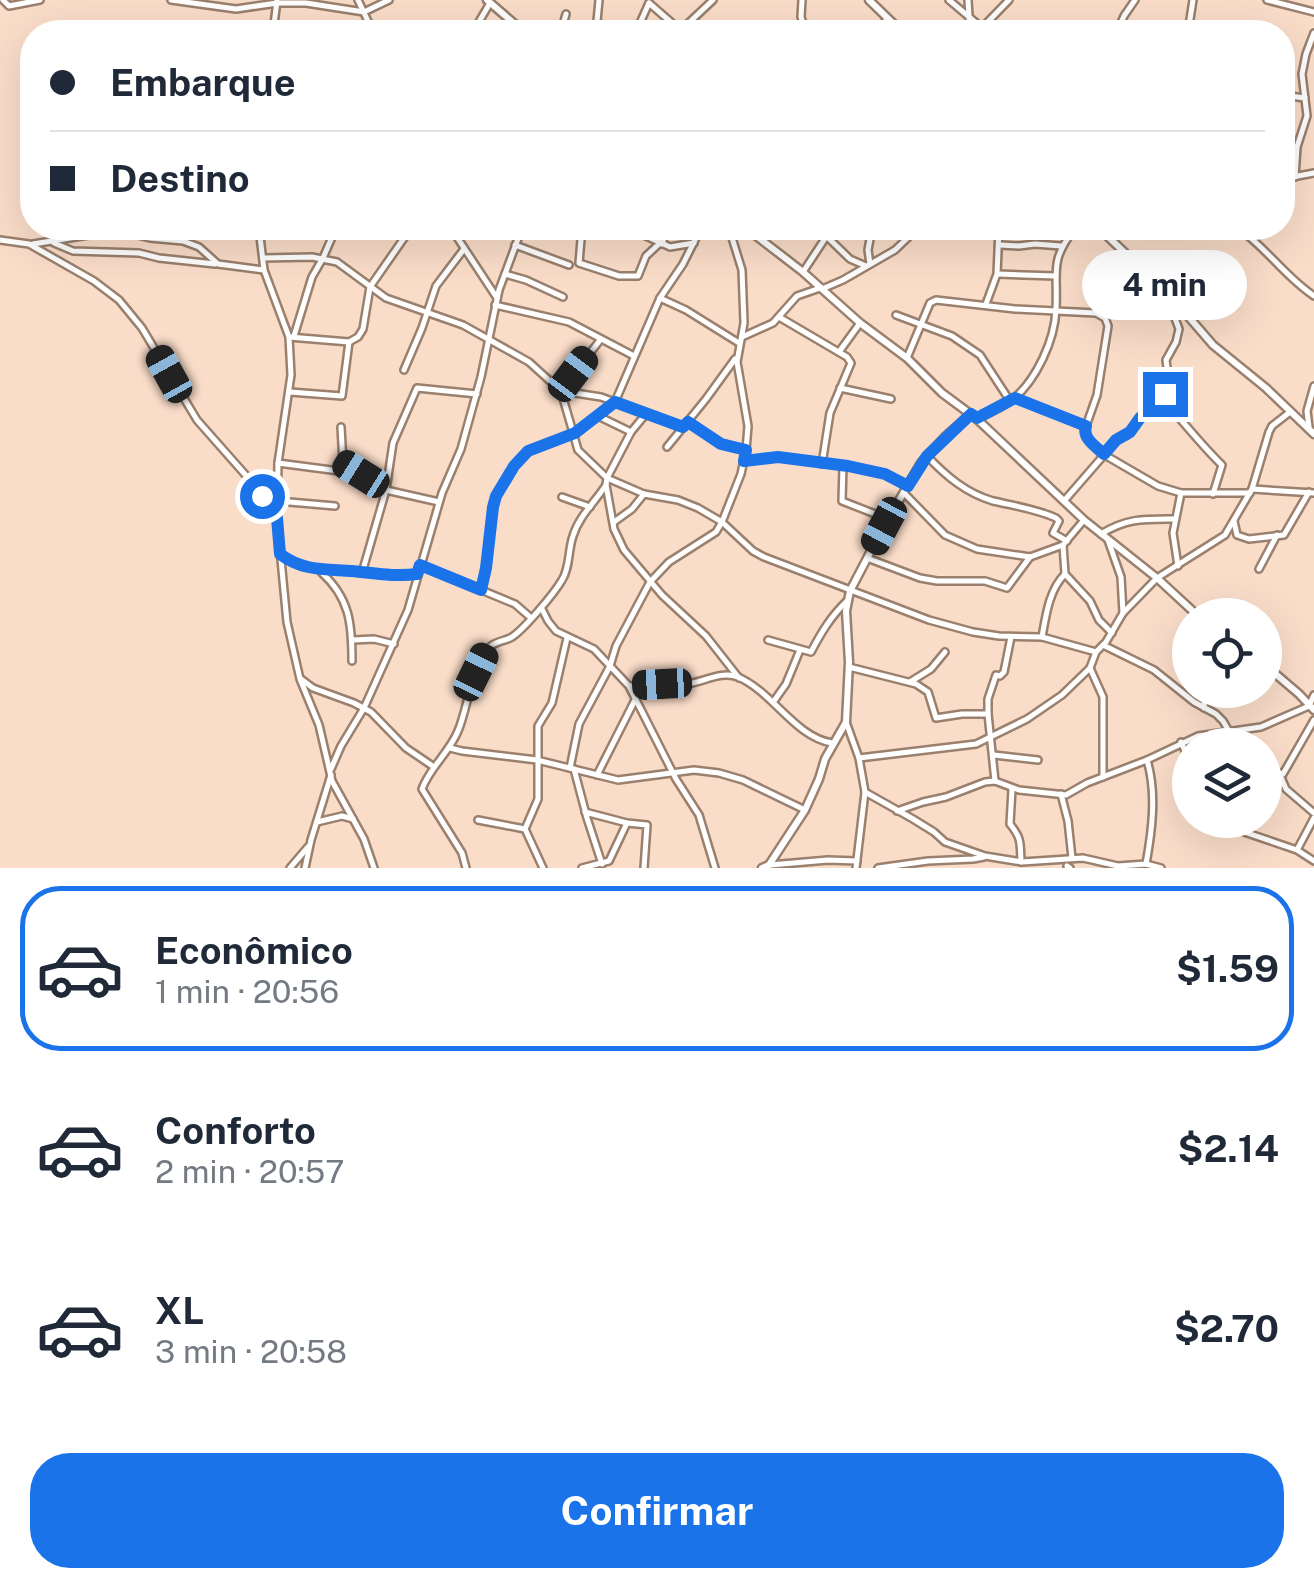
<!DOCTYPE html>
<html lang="pt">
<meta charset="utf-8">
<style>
body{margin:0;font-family:"Public Sans",sans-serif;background:#f6f6f7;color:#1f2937;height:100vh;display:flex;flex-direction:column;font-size:38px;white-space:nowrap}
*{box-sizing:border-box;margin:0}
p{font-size:32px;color:#747a83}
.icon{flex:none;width:55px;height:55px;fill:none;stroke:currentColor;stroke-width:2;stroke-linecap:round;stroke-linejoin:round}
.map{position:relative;height:868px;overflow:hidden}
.details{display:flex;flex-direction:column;background:#fff;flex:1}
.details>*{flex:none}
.top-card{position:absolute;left:20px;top:20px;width:1275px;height:220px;border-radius:40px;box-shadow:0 10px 40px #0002;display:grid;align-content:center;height:220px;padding:0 30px;background:#fff}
.controls{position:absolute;left:1172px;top:598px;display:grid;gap:20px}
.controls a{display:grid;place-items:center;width:110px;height:110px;border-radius:50%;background:#fff;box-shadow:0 10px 40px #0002;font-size:50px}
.end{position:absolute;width:45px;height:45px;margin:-22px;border:12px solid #1a73e8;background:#fff;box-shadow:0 0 0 5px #fff}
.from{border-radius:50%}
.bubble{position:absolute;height:70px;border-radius:35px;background:#fff;box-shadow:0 10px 40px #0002;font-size:32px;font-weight:700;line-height:70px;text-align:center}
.car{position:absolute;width:30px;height:60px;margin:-30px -15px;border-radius:12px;box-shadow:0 0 8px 2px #0007;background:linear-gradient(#222 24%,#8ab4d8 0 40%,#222 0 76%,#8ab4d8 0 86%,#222 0)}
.top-card b{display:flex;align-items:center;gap:35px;height:95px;font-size:38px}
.top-card b+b{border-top:2px solid #e0e1e3}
.top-card i{width:25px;height:25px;background:#1f2937}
ul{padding:18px 0 0;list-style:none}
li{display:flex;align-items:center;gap:30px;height:165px;margin:0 20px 15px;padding:0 10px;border:5px solid transparent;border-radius:40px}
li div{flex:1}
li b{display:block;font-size:38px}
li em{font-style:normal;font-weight:700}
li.selected{border-color:#1a73e8}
li>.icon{width:90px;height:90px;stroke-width:1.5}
.cta{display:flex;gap:20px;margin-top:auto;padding:20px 30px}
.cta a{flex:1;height:115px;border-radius:40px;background:#1a73e8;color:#fff;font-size:40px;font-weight:700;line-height:115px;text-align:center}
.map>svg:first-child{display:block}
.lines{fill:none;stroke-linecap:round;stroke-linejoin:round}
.minor-casing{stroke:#9a806d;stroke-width:10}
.tertiary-casing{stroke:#9a806d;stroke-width:11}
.minor{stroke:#fff;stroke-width:5}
.tertiary{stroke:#fff;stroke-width:6}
.route{stroke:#1a73e8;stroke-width:12}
</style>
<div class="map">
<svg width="1314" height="868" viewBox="0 0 1314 868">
<rect width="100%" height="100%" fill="#faddc9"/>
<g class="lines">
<defs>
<g id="minor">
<polyline points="3,0 9,6 40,0"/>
<polyline points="171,0 236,9 277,3 306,3 364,12 389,0"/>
<polyline points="358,0 373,32"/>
<polyline points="802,0 801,17 806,32"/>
<polyline points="949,0 987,32"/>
<polyline points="968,0 970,32"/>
<polyline points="1267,0 1314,12"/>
<polyline points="649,3 680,30"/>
<polyline points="273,32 277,1"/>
<polyline points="473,32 490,3"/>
<polyline points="561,32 566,14"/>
<polyline points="596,32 599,0"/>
<polyline points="636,32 649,3"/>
<polyline points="679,32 713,0"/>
<polyline points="877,32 887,19"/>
<polyline points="978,32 1009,0"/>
<polyline points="1117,32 1124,16 1135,0"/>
<polyline points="1188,32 1193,0"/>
<polyline points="1282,95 1305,98"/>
<polyline points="1295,177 1297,147 1307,116 1302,74 1306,54 1314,33"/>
<polyline points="1282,179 1314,173"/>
<polyline points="259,228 264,270 289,337 291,375 278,463 277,518 287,622 300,679 319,725 332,781 364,839 374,868"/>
<polyline points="451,228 497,298"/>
<polyline points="556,228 567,229 573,228"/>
<polyline points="582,228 579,263 619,276 638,276 646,256 660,243"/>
<polyline points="628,228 670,247 694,243"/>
<polyline points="818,228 850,259 866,266"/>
<path d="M1238,228c28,19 47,49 76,68"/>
<polyline points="0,240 29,244 94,281 119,300 142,328 197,420 250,480 275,516"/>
<polyline points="54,243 73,251 139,253 159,258 215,264"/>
<polyline points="33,244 107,232 125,232 150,238 183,241 199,247 218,264 264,270"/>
<polyline points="662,244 667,228"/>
<polyline points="515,245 569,265"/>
<polyline points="1000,245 1019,246 1035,244 1061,246"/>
<polyline points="263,258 312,257 337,262 386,298 463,325 529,362 561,391 578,450 607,478 644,494 678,500 698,508 722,522 753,551 764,557 929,620 973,632 999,636 1042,637 1096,652"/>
<polyline points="870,264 868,250 872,228"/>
<polyline points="803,272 826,237"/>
<polyline points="505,274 526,280 563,297"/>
<polyline points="998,274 1055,276"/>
<polyline points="822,289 843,280 895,250 918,228"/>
<polyline points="660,298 686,310 739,343"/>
<polyline points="986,304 997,274 999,228"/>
<polyline points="495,305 569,322 634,356"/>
<polyline points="896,315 952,336 980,355 1010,401"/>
<polyline points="779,317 847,357 851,363 830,413 822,464"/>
<polyline points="294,336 312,277 323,258 336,228"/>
<polyline points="289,337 349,342 358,337 363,329 370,287 411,228"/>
<polyline points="742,337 773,323 797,296 820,288"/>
<polyline points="839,352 860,323"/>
<polyline points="907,358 930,303 936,300 1015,309 1096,313 1105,318 1108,326 1097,395 1085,429 1087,438 1103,454 1158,486 1181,493 1250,493"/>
<polyline points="404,370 422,328 436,286 464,249"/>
<polyline points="840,388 891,399"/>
<polyline points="560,391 601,339"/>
<polyline points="562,391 601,397 683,427"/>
<polyline points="290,392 342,396 349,342"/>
<polyline points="1015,398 1086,426"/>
<path d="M1164,401c20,21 37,44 58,64l-9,29"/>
<polyline points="645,415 631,432 607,478 606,485 614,529 624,550 662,595 706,636 739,678"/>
<polyline points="598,416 631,432"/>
<path d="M977,419c12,-6 24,-11 35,-19 24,-19 43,-60 44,-91 2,-39 -7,-47 19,-81"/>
<polyline points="688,422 721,443 746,450"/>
<polyline points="1309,427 1307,411 1314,386"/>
<polyline points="667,447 706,399 735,359"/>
<path d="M927,456c19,20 39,37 66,45 22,5 43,8 63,17l3,3 -6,12 14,8"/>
<polyline points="743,461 777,457 848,466 885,474 908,486"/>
<polyline points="278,463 339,471 343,463 341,427"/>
<polyline points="343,463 386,490 439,502"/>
<polyline points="843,466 842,501 888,519"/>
<polyline points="1252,489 1314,493"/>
<polyline points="904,493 945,535 977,549 1030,557 1063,545"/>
<polyline points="562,497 590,507"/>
<polyline points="278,501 335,506"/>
<polyline points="1064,501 1117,440 1127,435 1140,418 1164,401 1168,375 1166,360 1176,342 1179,329 1166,294"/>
<polyline points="1084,520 1063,545 1065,574 1090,601 1099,620 1112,633"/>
<polyline points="1234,521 1237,535 1249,539 1284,535 1309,492"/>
<polyline points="614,522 632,509 644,494"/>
<path d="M1101,534c26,-16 43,-15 73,-15"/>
<polyline points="1108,540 1121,577 1123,613"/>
<path d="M280,554c22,17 45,15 71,17 25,3 40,6 66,4"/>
<polyline points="867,558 920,578 937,581 985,581 1007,588 1030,557"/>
<polyline points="421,565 515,604 530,617"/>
<polyline points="1178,566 1173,533 1181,493"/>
<polyline points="1259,569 1277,535"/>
<path d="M321,572c29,26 31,52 31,89"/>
<polyline points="362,573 386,490 393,443 417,388 477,394"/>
<polyline points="481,590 486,567 493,507 497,495 514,466 528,451 575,433 615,402 660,298 683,264 701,228"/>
<polyline points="542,609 548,621 556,631 594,649 629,686 676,779 699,815 715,868"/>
<path d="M1042,637c4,-22 7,-47 23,-63"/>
<polyline points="353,640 374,639 394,644"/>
<path d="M768,640l43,12c10,-19 20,-36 36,-51"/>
<polyline points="1103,645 1154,670 1194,702 1216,714 1223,721 1237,745"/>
<polyline points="849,667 916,684 928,692 936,718 962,714 988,714"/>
<polyline points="1090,668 1103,697 1103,777"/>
<polyline points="301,679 313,688 354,703 371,712 406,748 434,767"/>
<polyline points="910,682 931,669 945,652"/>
<path d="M629,686c20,-1 43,0 63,-3 15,-3 31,-12 46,-6 35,15 57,60 94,66"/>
<polyline points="774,701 786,684 800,650"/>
<polyline points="1204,708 1205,690"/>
<polyline points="846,722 859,758 865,792 856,868"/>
<polyline points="1181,742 1190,762"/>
<polyline points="450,748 462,751 537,760 618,780 694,770 719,773 743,780 805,810"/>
<polyline points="994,755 1038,760"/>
<polyline points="859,758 976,744 1027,719 1062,695 1090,668 1096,652 1106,642 1123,613 1157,578 1225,535 1252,489 1269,432 1272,426 1290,412"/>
<polyline points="570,768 579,724 610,666 616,646 650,582 669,562 716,532 722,522 741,474 746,450 748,426 737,362 744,323 742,270 729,228"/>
<polyline points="1265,768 1283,774 1314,720"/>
<polyline points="331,769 341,746 364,708 408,610 442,493 461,449 481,377 499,290 522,228"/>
<polyline points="574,769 587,818 602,864"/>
<polyline points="597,775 636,698"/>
<polyline points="1280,775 1286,789 1314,813"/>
<polyline points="995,781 988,714 988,699 996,675 1000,676 1004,672 1011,637"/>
<path d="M1012,789l-2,35c12,15 10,19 11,38"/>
<polyline points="865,792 913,819 934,832 945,842 985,856 1022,862 1083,858 1118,866 1146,864 1161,868"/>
<polyline points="1061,794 1068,821 1072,858"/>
<polyline points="897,811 923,802 946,797 985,782 995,781 1019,790 1066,795 1087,783 1147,760 1198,736 1261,727 1309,706 1314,695"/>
<polyline points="585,812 627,823 647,825 644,868"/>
<polyline points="478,820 525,829 543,868"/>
<polyline points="1209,820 1297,850 1314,861"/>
<polyline points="317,822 342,816 353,819"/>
<polyline points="525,829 538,799 538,726 552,703 567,638"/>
<polyline points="1297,850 1314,818"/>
<path d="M1146,864c6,-33 11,-71 1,-104"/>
<polyline points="770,865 828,860 857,861"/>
<polyline points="1067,866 1070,868"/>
<polyline points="290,868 308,847"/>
<polyline points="305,868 311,840 331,775"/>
<path d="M466,868l-4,-15 -40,-64c8,-22 27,-36 36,-58 10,-23 14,-69 33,-85 6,-5 14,-5 21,-9 12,-8 42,-43 50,-57 8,-12 6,-30 11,-44 6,-20 22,-34 33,-51"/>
<polyline points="582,868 609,861 627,823"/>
<polyline points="878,868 928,861 973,859 984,857"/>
</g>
<g id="tertiary">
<polyline points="487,0 524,32"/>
<polyline points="869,0 902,32"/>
<polyline points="746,228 803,272 860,323 907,358 942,393 977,419 1084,520 1157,578 1197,615"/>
<polyline points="1099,228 1175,301 1213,345 1266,388 1314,434"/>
<polyline points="1265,665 1299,694 1314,710"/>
<polyline points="762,868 769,865 805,810 819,779 825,759 846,722 849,662 846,611 850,591 884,526 921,463 945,437 970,415"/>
</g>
</defs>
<use href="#minor" class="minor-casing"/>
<use href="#tertiary" class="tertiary-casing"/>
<use href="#minor" class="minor"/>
<use href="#tertiary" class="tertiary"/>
</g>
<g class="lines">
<path class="route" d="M262,496l15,22 3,36c22,17 45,15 71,17 24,2 41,6 66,3l3,-9 61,25 5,-22 7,-61 3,-11 18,-30 14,-15 47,-18 40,-31 68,25 5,-5 33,22 25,6 -2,11 34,-4 70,9 37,8 23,12 19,-30 44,-42 6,4 38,-20 71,28c-4,12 9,20 18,28l12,-14 14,-8 10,-14 24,-17 1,-7"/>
</g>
</svg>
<div class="controls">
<a><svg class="icon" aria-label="locate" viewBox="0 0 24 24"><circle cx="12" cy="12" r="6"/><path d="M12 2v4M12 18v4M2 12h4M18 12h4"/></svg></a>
<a><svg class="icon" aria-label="layers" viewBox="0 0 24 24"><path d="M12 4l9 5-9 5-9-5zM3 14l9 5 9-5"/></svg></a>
</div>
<i class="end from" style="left:262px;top:496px"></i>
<i class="end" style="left:1165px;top:394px"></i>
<div class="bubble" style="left:1082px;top:250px;width:165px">4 min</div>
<i class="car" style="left:169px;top:374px;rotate:331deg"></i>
<i class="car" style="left:573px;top:374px;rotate:37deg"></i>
<i class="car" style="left:361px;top:474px;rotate:302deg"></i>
<i class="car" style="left:884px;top:526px;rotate:208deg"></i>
<i class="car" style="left:476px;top:672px;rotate:26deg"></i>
<i class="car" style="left:662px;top:684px;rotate:267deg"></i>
<div class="top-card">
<b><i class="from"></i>Embarque</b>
<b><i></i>Destino</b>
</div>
</div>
<section class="details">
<ul>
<li class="selected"><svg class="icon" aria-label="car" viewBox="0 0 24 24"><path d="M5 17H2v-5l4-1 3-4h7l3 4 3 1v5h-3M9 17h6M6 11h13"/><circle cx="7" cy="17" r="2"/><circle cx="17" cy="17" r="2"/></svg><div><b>Econômico</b><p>1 min · 20:56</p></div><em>$1.59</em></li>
<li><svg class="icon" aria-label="car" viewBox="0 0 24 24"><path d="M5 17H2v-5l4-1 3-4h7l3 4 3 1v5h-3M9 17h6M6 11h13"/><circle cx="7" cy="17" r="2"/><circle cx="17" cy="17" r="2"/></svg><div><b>Conforto</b><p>2 min · 20:57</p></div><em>$2.14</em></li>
<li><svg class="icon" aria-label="car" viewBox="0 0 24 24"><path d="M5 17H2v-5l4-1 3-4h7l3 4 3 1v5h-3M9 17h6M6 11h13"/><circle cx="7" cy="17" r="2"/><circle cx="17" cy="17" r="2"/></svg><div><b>XL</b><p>3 min · 20:58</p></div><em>$2.70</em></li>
</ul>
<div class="cta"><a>Confirmar</a></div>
</section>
